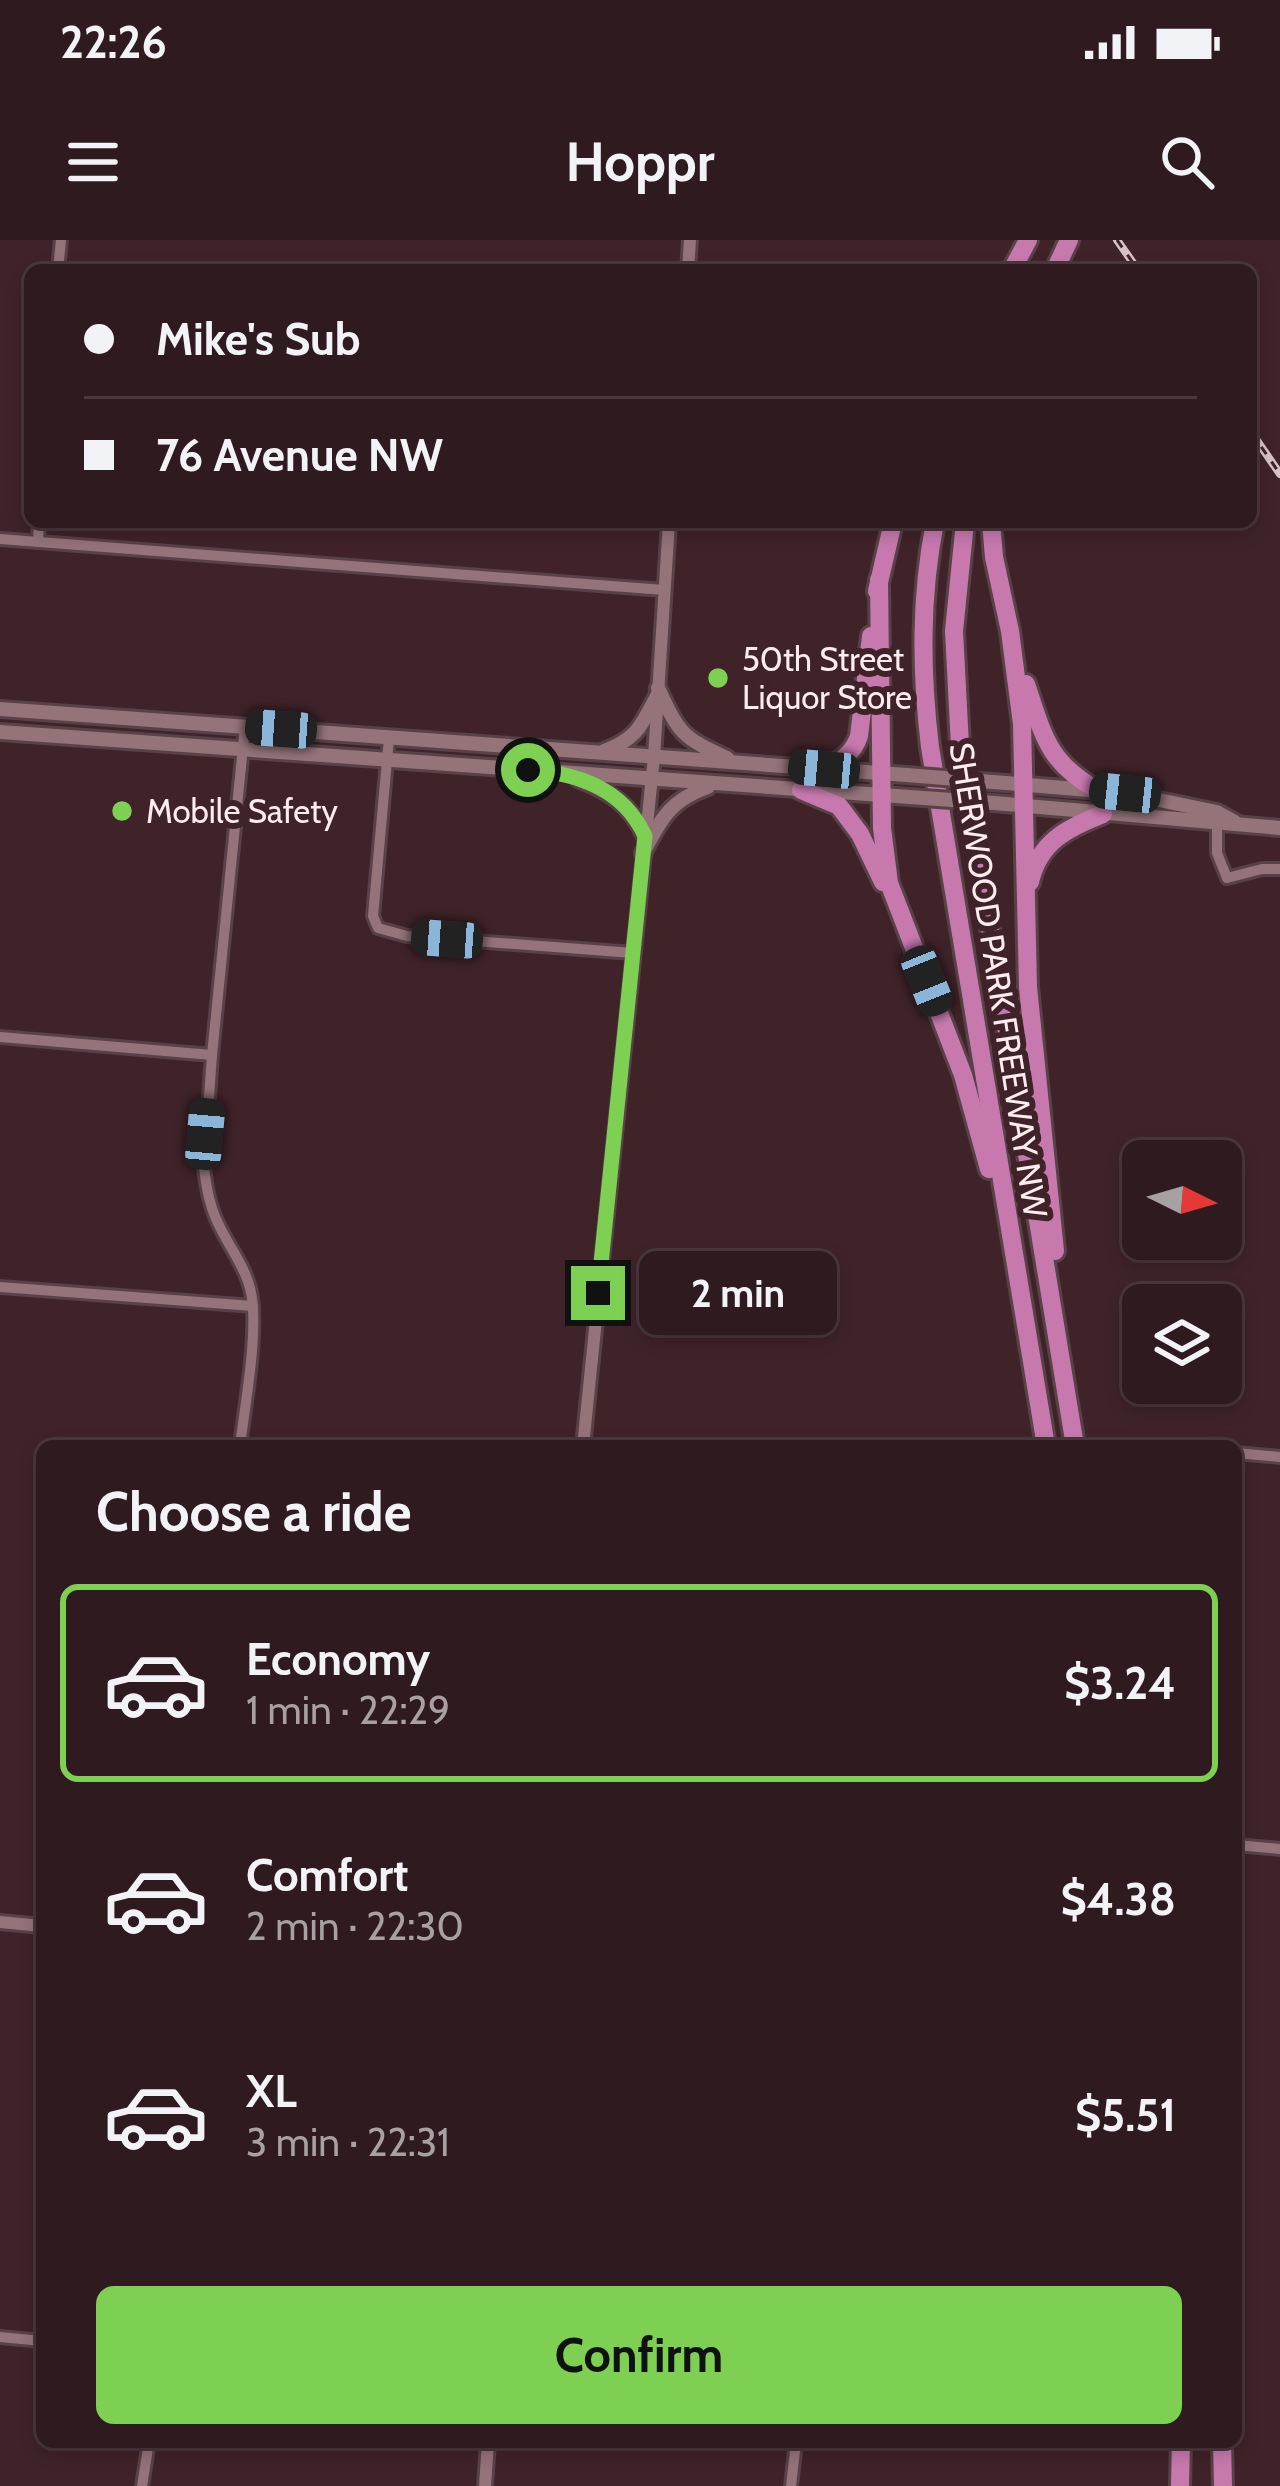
<!DOCTYPE html>
<meta charset="utf-8">
<style>
body{margin:0;font-family:Cabin,sans-serif;background:#3b272c;color:#f1f3f6;height:100vh;display:flex;flex-direction:column;font-size:45px;white-space:nowrap}
*{box-sizing:border-box;margin:0}
p{font-size:39px;color:#a7a1a4}
.icon{flex:none;width:66px;height:66px;fill:none;stroke:currentColor;stroke-width:2;stroke-linecap:round;stroke-linejoin:round}
.map{position:relative;flex:1;overflow:hidden}
.panel{position:absolute;left:36px;top:1200px;width:1206px;height:1008px;display:flex;flex-direction:column;background:#2f1a1f;border-radius:18px;box-shadow:0 6px 18px #0003,0 0 0 3px #4a383d}
.panel>*{flex:none}
.guide{position:absolute;left:24px;top:24px;width:1233px;height:264px;border-radius:18px;box-shadow:0 6px 18px #0003,0 0 0 3px #4a383d;display:grid;align-content:center;height:264px;padding:0 60px;background:#2f1a1f}
.needle{width:78px;rotate:95deg}
.tools{position:absolute;left:1122px;top:900px;display:grid;gap:24px}
.tools a{display:grid;place-items:center;width:120px;height:120px;border-radius:18px;background:#2f1a1f;box-shadow:0 6px 18px #0003,0 0 0 3px #4a383d;font-size:60px}
.end{position:absolute;width:54px;height:54px;margin:-27px;border:15px solid #7ed053;background:#111;box-shadow:0 0 0 6px #111}
.from{border-radius:50%}
.bubble{position:absolute;height:84px;border-radius:18px;background:#2f1a1f;box-shadow:0 6px 18px #0003,0 0 0 3px #4a383d;font-size:39px;font-weight:700;line-height:84px;text-align:center}
.car{position:absolute;width:36px;height:72px;margin:-36px -18px;border-radius:15px;box-shadow:0 0 9px 3px #0007;background:linear-gradient(#222 24%,#8ab4d8 0 40%,#222 0 76%,#8ab4d8 0 86%,#222 0)}
.guide b{display:flex;align-items:center;gap:42px;height:114px;font-size:45px}
.guide b+b{border-top:3px solid #4a383d}
.guide i{width:30px;height:30px;background:#f1f3f6}
ul{padding:0;list-style:none}
li{display:flex;align-items:center;gap:36px;height:198px;margin:0 24px 18px;padding:0 36px;border:6px solid transparent;border-radius:18px}
li div{flex:1}
li b{display:block;font-size:45px}
li em{font-style:normal;font-weight:700}
li.active{border-color:#7ed053}
li>.icon{width:108px;height:108px;stroke-width:1.5}
h2{padding:0 60px;font-size:54px;line-height:144px}
.cta{display:flex;gap:24px;margin-top:auto;padding:24px 60px}
.cta a{flex:1;height:138px;border-radius:18px;background:#7ed053;color:#111;font-size:48px;font-weight:700;line-height:138px;text-align:center}
.status{display:flex;justify-content:space-between;align-items:center;height:84px;padding:0 60px;background:#2f1a1f;direction:ltr}
.status svg{height:33px;fill:currentColor}
header{display:flex;justify-content:space-between;align-items:center;height:156px;padding:0 60px;background:#2f1a1f;font-size:54px;font-weight:700}
.map>svg:first-child{display:block}
.lines{fill:none;stroke-linecap:round;stroke-linejoin:round}
.minor-casing{stroke:#584147;stroke-width:16}
.tertiary-casing{stroke:#584147;stroke-width:18}
.secondary-casing{stroke:#584147;stroke-width:20}
.motorway-casing{stroke:#584147;stroke-width:24}
.minor{stroke:#947379;stroke-width:10}
.tertiary{stroke:#947379;stroke-width:12}
.secondary{stroke:#947379;stroke-width:14}
.motorway{stroke:#c779ae;stroke-width:18}
.rail-casing{stroke:#d6c3c7;stroke-width:8}
.rail{stroke:#3f2329;stroke-width:3;stroke-dasharray:9;stroke-linecap:butt}
.secondary-bridge-casing{stroke:#584147;stroke-width:20;stroke-linecap:butt}
.secondary-bridge{stroke:#947379;stroke-width:14}
.route{stroke:#7ed053;stroke-width:15}
.poi-dot{fill:#7ed053;stroke:#3f2329;stroke-width:4.5}
.labels{text-anchor:middle;dominant-baseline:central;stroke-width:12;stroke-linejoin:round;paint-order:stroke}
.poi-label{font-size:33px;fill:#fdedf0;stroke:#3f2329;text-anchor:start}
.street-label{font-size:33px;fill:#fdedf0;stroke:#3f2329}
</style>
<div class="status"><b>22:26</b><svg viewBox="0 0 49 12"><path d="M0 12V9h3v3zM5 12V6h3v6zM10 12V3h3v9zM15 12V0h3v12zM26 1h20v11H26zM47 4h2v5h-2z"/></svg></div>
<header><svg class="icon" aria-label="menu" viewBox="0 0 24 24"><path d="M4 6h16M4 12h16M4 18h16"/></svg>Hoppr<svg class="icon" aria-label="search" viewBox="0 0 24 24"><circle cx="10" cy="10" r="6"/><path d="M15 15l6 6"/></svg></header>
<div class="map">
<svg width="1280" height="2246" viewBox="0 0 1280 2246">
<rect width="100%" height="100%" fill="#3f2329"/>
<g class="lines">
<defs>
<g id="minor">
<polyline points="58,30 61,0"/>
<polyline points="0,299 664,350"/>
<polyline points="38,302 39,282"/>
<polyline points="389,498 373,676 378,688 407,696 633,713"/>
<polyline points="1217,577 1217,613 1227,638 1262,629 1280,629"/>
<polyline points="0,797 212,815"/>
<polyline points="0,1047 253,1066"/>
<path d="M240,1206c5,-42 20,-120 10,-158 -6,-24 -23,-44 -33,-67 -8,-17 -11,-35 -13,-54l8,-112 33,-328"/>
<polyline points="1236,1213 1280,1217"/>
<polyline points="1236,1605 1280,1609"/>
<polyline points="0,2097 42,2101"/>
<polyline points="142,2246 149,2202"/>
<polyline points="791,2246 796,2202"/>
</g>
<g id="tertiary">
<polyline points="688,30 690,0"/>
<polyline points="583,1206 654,517 669,282"/>
<polyline points="0,1682 42,1686"/>
<polyline points="485,2246 488,2202"/>
</g>
<g id="secondary">
<path d="M658,448c21,45 23,49 69,70"/>
<polyline points="0,469 907,535"/>
<polyline points="0,492 910,557"/>
<path d="M604,511c34,-12 38,-27 54,-57"/>
<path d="M578,539c31,12 52,25 67,57"/>
<polyline points="993,542 1125,553 1217,572 1235,582"/>
<polyline points="994,563 1280,588"/>
<path d="M643,613c18,-34 27,-53 65,-66"/>
</g>
<g id="motorway">
<polyline points="1012,30 1028,0"/>
<polyline points="1055,30 1069,0"/>
<path d="M935,282c-15,76 -14,149 -5,225l116,699"/>
<polyline points="965,282 954,391 960,506 1075,1206"/>
<polyline points="991,282 994,317 1010,391 1022,484 1028,747 1055,1011"/>
<polyline points="879,340 882,588 889,643 963,835 989,929"/>
<polyline points="877,351 893,282"/>
<path d="M1026,444c17,50 21,78 71,106"/>
<path d="M824,529c17,-8 29,-15 35,-33l12,-100"/>
<polyline points="801,550 839,566 860,594 883,642"/>
<path d="M1030,642c9,-40 37,-54 73,-68"/>
<polyline points="1222,2202 1223,2246"/>
<polyline points="1180,2246 1181,2202"/>
</g>
</defs>
<use href="#minor" class="minor-casing"/>
<use href="#tertiary" class="tertiary-casing"/>
<use href="#secondary" class="secondary-casing"/>
<use href="#motorway" class="motorway-casing"/>
<use href="#minor" class="minor"/>
<use href="#tertiary" class="tertiary"/>
<use href="#secondary" class="secondary"/>
<use href="#motorway" class="motorway"/>
<defs>
<g id="rail">
<polyline points="1117,0 1138,30"/>
<polyline points="1251,192 1280,234"/>
</g>
</defs>
<use href="#rail" class="rail-casing"/>
<use href="#rail" class="rail"/>
<defs>
<g id="secondary-bridge">
<polyline points="907,535 993,542"/>
<polyline points="910,557 994,563"/>
</g>
</defs>
<use href="#secondary-bridge" class="secondary-bridge-casing"/>
<use href="#secondary-bridge" class="secondary-bridge"/>
</g>
<g class="lines">
<path class="route" d="M528,530c49,3 95,18 117,66l-47,457"/>
</g>
<g class="poi-dot">
<circle cx="718" cy="438" r="12"/>
<circle cx="122" cy="571" r="12"/>
</g>
<g class="labels">
<g class="poi-label">
<text x="742" y="419">50th Street<tspan x="742" dy="38">Liquor Store</tspan></text>
<text x="146" y="571">Mobile Safety</text>
</g>
<g class="street-label">
<text transform="translate(999 740) rotate(81)">SHERWOOD PARK FREEWAY NW</text>
</g>
</g>
</svg>
<div class="tools">
<a><svg class="needle" viewBox="-14 -14 28 28"><path d="M0-13l5 13h-10z" fill="#e53935"/><path d="M0 13l5-13h-10z" fill="#a7a1a4"/></svg></a>
<a><svg class="icon" aria-label="layers" viewBox="0 0 24 24"><path d="M12 4l9 5-9 5-9-5zM3 14l9 5 9-5"/></svg></a>
</div>
<i class="end from" style="left:528px;top:530px"></i>
<i class="end" style="left:598px;top:1053px"></i>
<div class="bubble" style="left:639px;top:1011px;width:198px">2 min</div>
<i class="car" style="left:281px;top:489px;rotate:274deg"></i>
<i class="car" style="left:824px;top:529px;rotate:275deg"></i>
<i class="car" style="left:1125px;top:553px;rotate:276deg"></i>
<i class="car" style="left:447px;top:699px;rotate:274deg"></i>
<i class="car" style="left:927px;top:741px;rotate:158deg"></i>
<i class="car" style="left:205px;top:894px;rotate:5deg"></i>
<div class="guide">
<b><i class="from"></i>Mike's Sub</b>
<b><i></i>76 Avenue NW</b>
</div>
<section class="panel">
<h2>Choose a ride</h2>
<ul>
<li class="active"><svg class="icon" aria-label="car" viewBox="0 0 24 24"><path d="M5 17H2v-5l4-1 3-4h7l3 4 3 1v5h-3M9 17h6M6 11h13"/><circle cx="7" cy="17" r="2"/><circle cx="17" cy="17" r="2"/></svg><div><b>Economy</b><p>1 min · 22:29</p></div><em>$3.24</em></li>
<li><svg class="icon" aria-label="car" viewBox="0 0 24 24"><path d="M5 17H2v-5l4-1 3-4h7l3 4 3 1v5h-3M9 17h6M6 11h13"/><circle cx="7" cy="17" r="2"/><circle cx="17" cy="17" r="2"/></svg><div><b>Comfort</b><p>2 min · 22:30</p></div><em>$4.38</em></li>
<li><svg class="icon" aria-label="car" viewBox="0 0 24 24"><path d="M5 17H2v-5l4-1 3-4h7l3 4 3 1v5h-3M9 17h6M6 11h13"/><circle cx="7" cy="17" r="2"/><circle cx="17" cy="17" r="2"/></svg><div><b>XL</b><p>3 min · 22:31</p></div><em>$5.51</em></li>
</ul>
<div class="cta"><a>Confirm</a></div>
</section>
</div>
